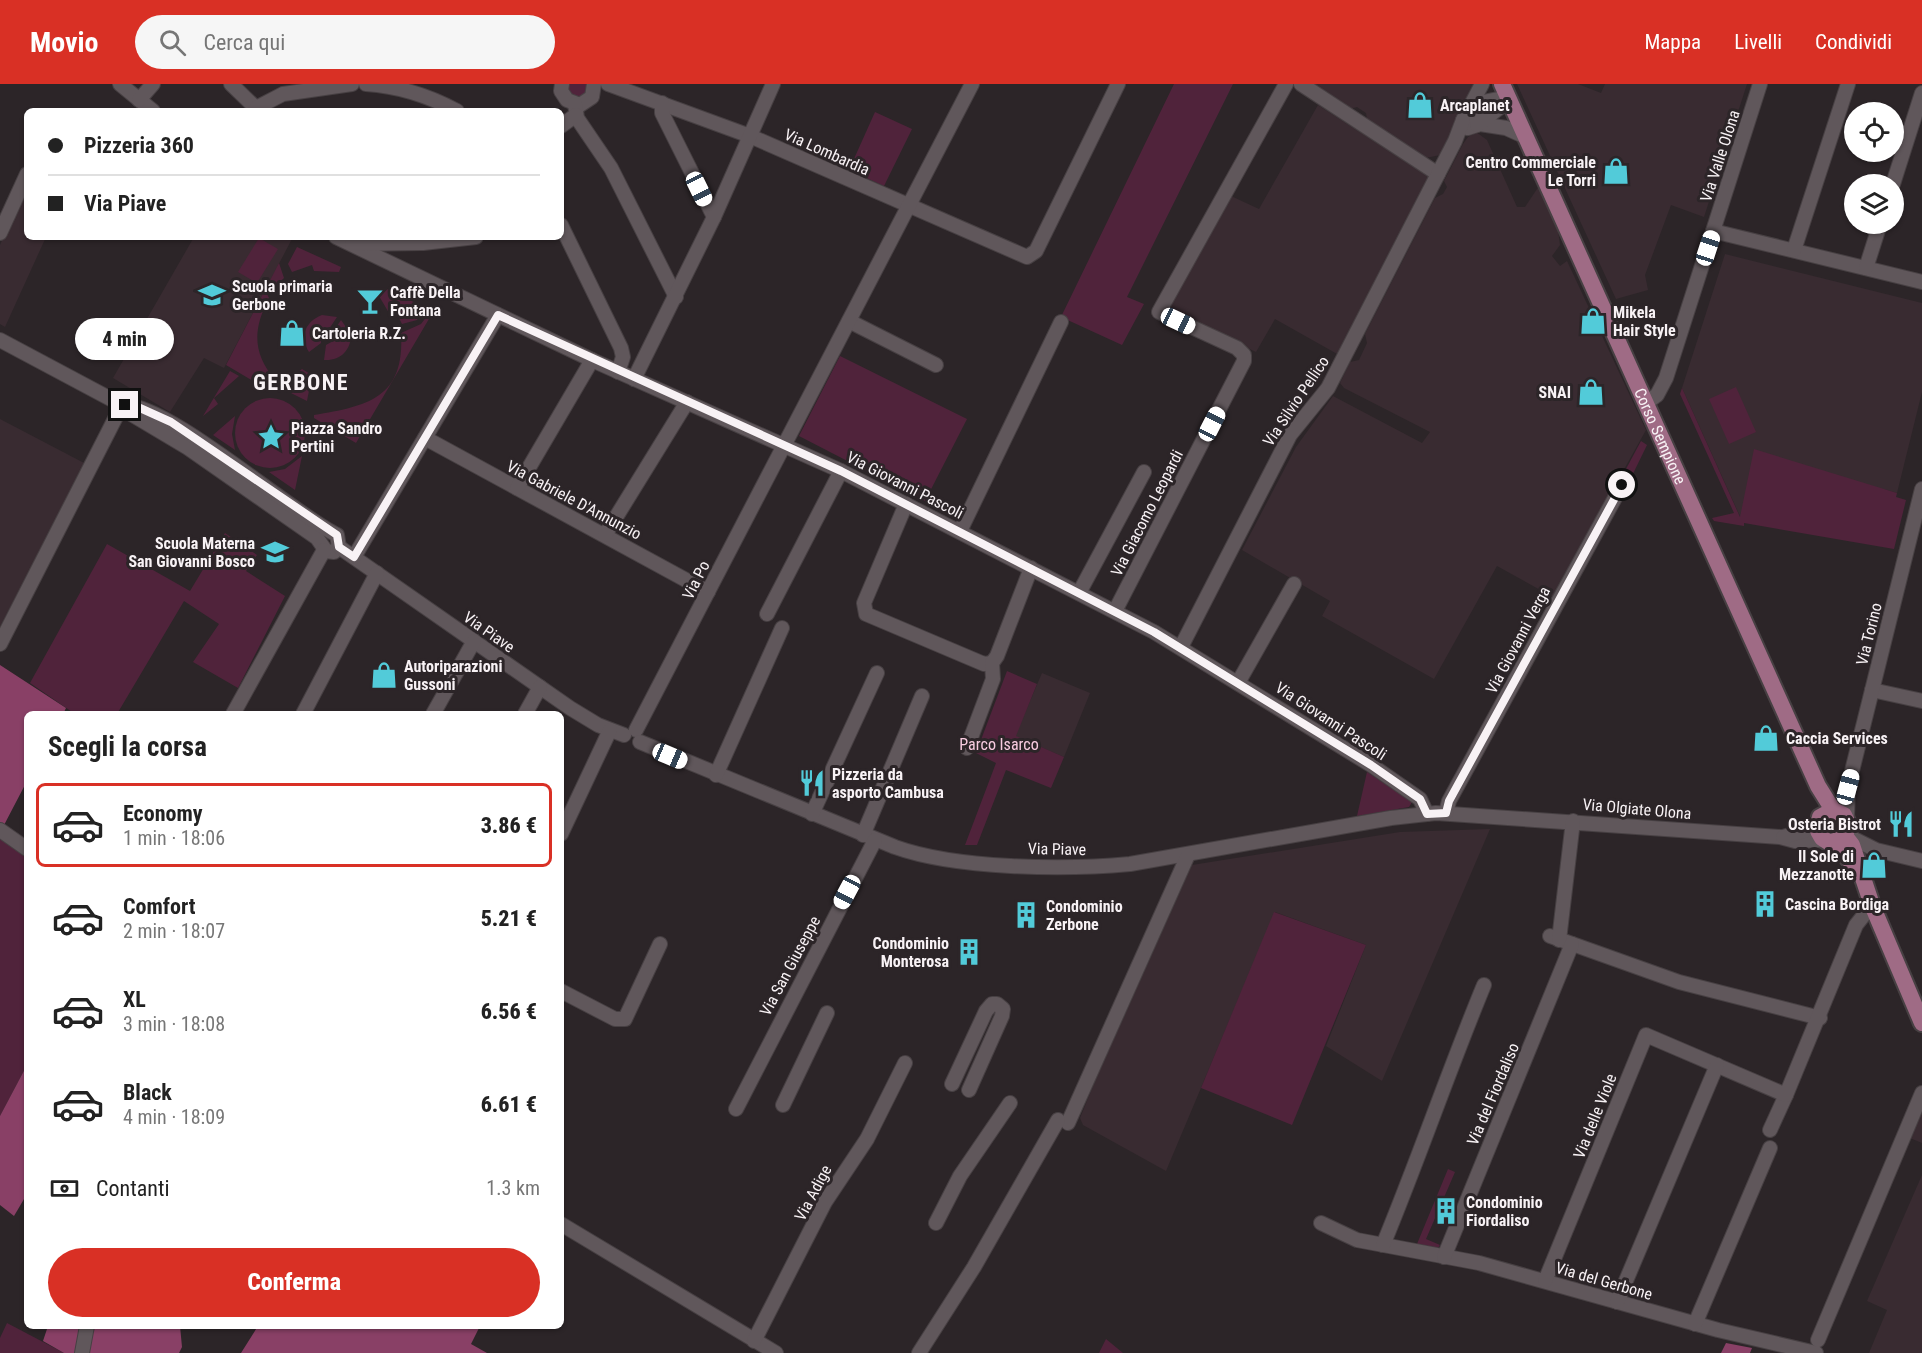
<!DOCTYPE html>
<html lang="it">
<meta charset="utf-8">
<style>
body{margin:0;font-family:"Roboto Condensed",sans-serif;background:#f6f6f6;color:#222;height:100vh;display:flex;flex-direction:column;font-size:22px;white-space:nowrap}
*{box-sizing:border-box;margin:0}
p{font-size:20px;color:#767676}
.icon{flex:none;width:33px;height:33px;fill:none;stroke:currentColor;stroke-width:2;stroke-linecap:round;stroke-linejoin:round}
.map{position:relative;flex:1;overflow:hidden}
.panel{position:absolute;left:24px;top:627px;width:540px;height:618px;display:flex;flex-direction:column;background:#fff;border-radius:9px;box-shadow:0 2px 4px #0004}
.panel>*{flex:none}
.hud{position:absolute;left:24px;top:24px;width:540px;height:132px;border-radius:9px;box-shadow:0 2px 4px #0004;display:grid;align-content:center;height:132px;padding:0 24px;background:#fff}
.buttons{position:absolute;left:1844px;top:18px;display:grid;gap:12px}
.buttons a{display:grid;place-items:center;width:60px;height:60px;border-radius:50%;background:#fff;box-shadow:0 2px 4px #0004;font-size:30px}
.end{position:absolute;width:27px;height:27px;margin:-14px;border:8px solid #f8f2f5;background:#111;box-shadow:0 0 0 3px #111}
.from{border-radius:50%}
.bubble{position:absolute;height:42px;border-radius:21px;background:#fff;box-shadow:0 2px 4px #0004;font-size:20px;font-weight:800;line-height:42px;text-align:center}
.car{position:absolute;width:18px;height:36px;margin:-18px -9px;border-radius:8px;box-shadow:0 0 4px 2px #0007;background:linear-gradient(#fff 24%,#345 0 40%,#fff 0 76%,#345 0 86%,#fff 0)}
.hud b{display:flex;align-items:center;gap:21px;height:57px;font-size:22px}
.hud b+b{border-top:2px solid #e0e0e0}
.hud i{width:15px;height:15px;background:#222}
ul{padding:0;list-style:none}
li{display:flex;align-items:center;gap:18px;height:84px;margin:0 12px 9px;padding:0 12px;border:3px solid transparent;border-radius:9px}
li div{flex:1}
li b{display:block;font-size:22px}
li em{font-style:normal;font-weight:800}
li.on{border-color:#d93025}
li>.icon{width:54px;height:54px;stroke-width:1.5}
h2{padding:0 24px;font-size:27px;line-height:72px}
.pay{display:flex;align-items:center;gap:15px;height:66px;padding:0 24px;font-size:22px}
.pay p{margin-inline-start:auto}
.action{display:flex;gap:12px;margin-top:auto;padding:12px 24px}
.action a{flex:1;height:69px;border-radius:36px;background:#d93025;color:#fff;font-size:24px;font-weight:800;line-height:69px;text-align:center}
header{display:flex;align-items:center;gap:36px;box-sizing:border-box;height:84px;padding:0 30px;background:#d93025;color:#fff}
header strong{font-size:28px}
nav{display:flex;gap:33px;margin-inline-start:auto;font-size:21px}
.search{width:420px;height:54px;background:#f6f6f6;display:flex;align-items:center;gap:15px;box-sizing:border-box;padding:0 21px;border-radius:33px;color:#767676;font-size:22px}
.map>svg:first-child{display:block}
.built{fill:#392b31}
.green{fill:#50233b}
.forest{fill:#894066}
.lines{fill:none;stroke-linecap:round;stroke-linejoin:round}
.minor-casing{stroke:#474043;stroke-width:16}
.major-casing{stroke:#474043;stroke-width:20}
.minor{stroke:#60575b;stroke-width:14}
.major{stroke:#9f6b85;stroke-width:16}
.route{stroke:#f8f2f5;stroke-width:8}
.labels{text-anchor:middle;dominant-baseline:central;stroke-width:6;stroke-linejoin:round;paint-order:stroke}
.poi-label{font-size:16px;font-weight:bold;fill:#f8f2f5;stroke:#2c2528;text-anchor:start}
.street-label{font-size:16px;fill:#f8f2f5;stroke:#2c2528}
.park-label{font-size:16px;fill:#f7cbdf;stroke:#2c2528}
.district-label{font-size:22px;font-weight:bold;letter-spacing:1.5px;fill:#f8f2f5;stroke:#2c2528}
</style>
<header>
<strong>Movio</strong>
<div class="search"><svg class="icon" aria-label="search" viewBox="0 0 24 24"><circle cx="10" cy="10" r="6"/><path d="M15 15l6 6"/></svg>Cerca qui</div>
<nav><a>Mappa</a><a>Livelli</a><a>Condividi</a></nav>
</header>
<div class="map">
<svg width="1922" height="1269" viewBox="0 0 1922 1269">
<rect width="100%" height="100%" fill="#2c2528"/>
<g class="built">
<polygon points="1311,0 1475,0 1440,71 1426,74 1367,35 1366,29 1357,23 1350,25"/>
<polygon points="1517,0 1578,0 1601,9 1605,0 1747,0 1704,133 1671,121 1645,191 1648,206 1616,215"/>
<polygon points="1318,21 1431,94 1339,271 1275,235 1256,268 1166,225 1231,112 1259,125"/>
<polygon points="1476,48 1487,56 1517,123 1525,123 1539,102 1558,146 1560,161 1552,172 1560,182 1567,177 1646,346 1553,513 1497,482 1434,595 1322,532 1330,517 1242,466 1296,363 1333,312 1422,359 1430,348 1344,304 1340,299 1350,278 1359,276 1367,259 1365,250 1435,114 1443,110 1447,103 1444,97 1463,60 1468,53"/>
<polygon points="27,101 27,153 46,153 5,243 0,240 0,161"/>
<polygon points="194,153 293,153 224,284 204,274 170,328 113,294"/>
<polygon points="1725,170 1922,219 1922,308 1897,409 1883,405 1743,439 1682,304"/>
<polygon points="0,335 86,380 0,543"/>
<polygon points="1042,589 1090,609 1064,673 1015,652"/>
<polygon points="1490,745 1382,997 1326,962 1366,861 1275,828 1166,1087 1083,1041 1080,1034 1093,1002 1192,781 1400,748"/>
<polygon points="1922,1025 1922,1059 1910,1054"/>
<polygon points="1922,1091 1922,1269 1869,1269 1887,1226 1867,1217"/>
</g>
<g class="green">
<polygon points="567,0 588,0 588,9 580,15 568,9"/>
<polygon points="1174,0 1233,0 1127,213 1144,220 1122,261 1061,233"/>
<polygon points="875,28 912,45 884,102 849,86"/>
<polygon points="259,154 278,165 257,199 238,188"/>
<polygon points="297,163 341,183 339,188 314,187 312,181 292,188 288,180"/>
<path d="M279,179l5,15 -17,16 2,4c-16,31 -17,54 6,82l-10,8 -39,-23z"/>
<polygon points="387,205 424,223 417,236 402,240 398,232 392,234 379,212"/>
<path d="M431,227l2,1 -77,131 -42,-25v-3c54,-9 91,-17 87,-82l20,-9z"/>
<path d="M322,231l15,2 -8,12 -9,4 1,10 -12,9c-10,-16 -3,-31 13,-37z"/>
<path d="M341,236l10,14c0,17 -11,27 -27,26l2,-15 9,-5 -2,-8z"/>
<polygon points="840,272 967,335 925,417 799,352"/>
<polygon points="302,285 312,291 307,317 291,309 281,301"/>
<polygon points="230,287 239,292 214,314 218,320 203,332"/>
<polygon points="1736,303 1756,348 1729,360 1709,315"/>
<polygon points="1682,304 1740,433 1754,365 1897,409 1896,413 1906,416 1894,465 1744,439 1744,442 1714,437 1712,434 1734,429 1680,310"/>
<circle cx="270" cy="349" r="35"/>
<polygon points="235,332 232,350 235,366 213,351"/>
<polygon points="1641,357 1647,361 1627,402 1619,398"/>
<polygon points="302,372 295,406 269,388 285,385"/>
<polygon points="225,449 257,471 246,487 285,512 238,604 193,578 219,540 184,517 117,630 75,630 30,599 107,460 190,507"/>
<polygon points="1007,587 1037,600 1016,652 1064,673 1051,704 1006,686 977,761 965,761 996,679 976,669"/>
<polygon points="1367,688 1412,718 1409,723 1357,732"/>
<polygon points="0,750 27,769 27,981 0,1032"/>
<polygon points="1274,828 1366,861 1292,1041 1201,1004"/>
<polygon points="1448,1085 1455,1088 1426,1155 1440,1161 1438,1164 1417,1160"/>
<polygon points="7,1239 64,1269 0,1269 0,1254"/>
<polygon points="1106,1255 1123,1269 1099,1269"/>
</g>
<g class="forest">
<polygon points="0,581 66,624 63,630 27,630 27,697 3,743 0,741"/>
<polygon points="27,981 27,1110 14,1132 0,1121 0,1032"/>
<polygon points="48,1242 180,1242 182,1263 179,1269 64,1269 43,1257"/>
<polygon points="258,1242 480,1242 471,1260 487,1269 241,1269"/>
<polygon points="1726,1259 1752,1264 1750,1269 1721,1269"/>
</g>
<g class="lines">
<defs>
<g id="minor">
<polyline points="120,0 153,27"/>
<polyline points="231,0 259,27"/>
<path d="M366,0c32,2 63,12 91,27"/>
<polyline points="562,0 561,7 567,16 580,21 592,13 594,0"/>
<polyline points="608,0 750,52 1027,173 1036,167 1118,0"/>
<polyline points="1301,0 1438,90"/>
<polyline points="139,16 153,0"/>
<polyline points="662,19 662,29 714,133"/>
<polyline points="575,20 577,34 611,84 676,213"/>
<polyline points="1473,20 1508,13"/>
<polyline points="256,24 283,10 352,0"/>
<polyline points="1466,30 1476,33 1477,41 1468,44 1463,36 1482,0"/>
<polyline points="1480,40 1506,44 1526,53"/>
<polyline points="1477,41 1498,25 1508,13"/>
<polyline points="561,42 576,31"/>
<polyline points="1893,100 1922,9"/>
<polyline points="561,141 621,264 623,273 618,288"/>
<polyline points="1713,147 1922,198"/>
<polyline points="0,149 27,90"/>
<polyline points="336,153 592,276 841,387 1154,548 1371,681 1420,715 1427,730"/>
<polyline points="352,160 423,159 476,153"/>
<polyline points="1794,166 1848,0"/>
<polyline points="1866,184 1880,140"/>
<polyline points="849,237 936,281"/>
<polyline points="0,256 122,321 131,330 188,364 317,454 326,467 334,468 339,463"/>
<polyline points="634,295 714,133 773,0"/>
<polyline points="1646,319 1657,311 1666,294 1760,0"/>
<path d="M122,321c43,-4 168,107 215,130l2,12"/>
<polyline points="425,354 708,508"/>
<polyline points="517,404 592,276"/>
<polyline points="906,420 864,519 866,530 984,580 992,579"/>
<polyline points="960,447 1061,238"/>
<polyline points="605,451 687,318"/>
<polyline points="339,463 570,624 598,641 624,651"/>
<polyline points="354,473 498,231"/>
<polyline points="1079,509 1144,388"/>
<polyline points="1115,527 1244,277 1244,271 1237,264 1159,228 1286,0"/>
<polyline points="767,530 841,387"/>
<polyline points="0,560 122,321"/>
<polyline points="1181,563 1290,351 1328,304 1455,57 1463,36"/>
<polyline points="1239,597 1294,500"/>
<polyline points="1872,606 1922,617"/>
<polyline points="233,630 324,466"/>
<polyline points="303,630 377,489"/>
<polyline points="433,630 474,557"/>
<polyline points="525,630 540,603"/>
<polyline points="636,646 972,0"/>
<path d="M640,658l255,105c61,22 169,23 235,17l261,-46 45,-5 344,24 15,4 32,-1"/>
<polyline points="967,664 993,595 992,579 997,572 1031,484"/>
<polyline points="716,691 782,544"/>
<polyline points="1446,729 1449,717 1622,401"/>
<polyline points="812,730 877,589"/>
<polyline points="1847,734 1848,703 1922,405"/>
<polyline points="0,746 27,765"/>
<polyline points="561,750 610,646"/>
<polyline points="863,751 922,612"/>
<polyline points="1846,751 1876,766 1922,777"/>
<polyline points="1783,753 1804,747 1819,736"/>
<polyline points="1550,852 1679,898 1820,934"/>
<polyline points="1559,856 1573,737"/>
<polyline points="561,907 615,935 625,935 660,860"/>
<polyline points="952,1000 986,927 992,920 997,920 1003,925 1002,932 969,1006"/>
<polyline points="783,1021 827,929"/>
<polyline points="736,1025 875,756"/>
<polyline points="1068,1039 1188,771"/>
<polyline points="1770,1046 1786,1011"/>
<polyline points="936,1139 960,1092 1010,1019"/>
<polyline points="1321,1139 1357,1156 1479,1179 1718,1246 1816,1269"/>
<polyline points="561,1140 776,1269"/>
<path d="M1383,1161c36,-87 65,-173 101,-260"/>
<polyline points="1444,1173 1572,860"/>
<polyline points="1545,1197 1646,951 1786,1011 1856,841 1872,821"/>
<polyline points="1617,1218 1717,981"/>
<polyline points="1695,1240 1770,1064"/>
<polyline points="1818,1256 1922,1009"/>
<polyline points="754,1257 825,1118 867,1055 905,979"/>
<polyline points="82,1269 87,1242"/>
<polyline points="919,1269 974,1183 1058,1036"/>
</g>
<g id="major">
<path id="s1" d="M1502,0l316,702 15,24"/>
<polyline points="1845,752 1852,761 1872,821 1922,939"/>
<polyline points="1831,758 1842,755 1849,742 1844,731 1833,726 1820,733 1818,747 1822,754 1842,767 1855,783"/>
</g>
</defs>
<use href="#minor" class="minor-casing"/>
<use href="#major" class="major-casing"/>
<use href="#minor" class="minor"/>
<use href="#major" class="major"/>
</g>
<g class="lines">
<polyline class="route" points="125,321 140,324 171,338 337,451 339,463 354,473 498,231 841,387 1154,548 1371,681 1420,715 1427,730 1446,729 1449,717 1622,401"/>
</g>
<defs>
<symbol id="shop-bare" viewBox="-9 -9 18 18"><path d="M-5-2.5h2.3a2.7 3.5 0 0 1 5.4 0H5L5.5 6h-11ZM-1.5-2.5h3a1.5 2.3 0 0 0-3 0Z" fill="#52cbd9" stroke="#2c2528" stroke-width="2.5" paint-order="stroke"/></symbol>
<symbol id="school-bare" viewBox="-9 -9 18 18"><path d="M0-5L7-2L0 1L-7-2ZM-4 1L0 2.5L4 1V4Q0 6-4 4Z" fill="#52cbd9" stroke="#2c2528" stroke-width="2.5" paint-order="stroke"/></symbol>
<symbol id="bar-bare" viewBox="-9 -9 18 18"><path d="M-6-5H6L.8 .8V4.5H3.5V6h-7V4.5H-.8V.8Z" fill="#52cbd9" stroke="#2c2528" stroke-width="2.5" paint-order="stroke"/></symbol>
<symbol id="sight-bare" viewBox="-9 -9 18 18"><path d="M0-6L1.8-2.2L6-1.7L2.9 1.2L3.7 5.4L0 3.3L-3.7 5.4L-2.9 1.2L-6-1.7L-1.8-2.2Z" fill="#52cbd9" stroke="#2c2528" stroke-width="2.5" paint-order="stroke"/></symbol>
<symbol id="restaurant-bare" viewBox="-9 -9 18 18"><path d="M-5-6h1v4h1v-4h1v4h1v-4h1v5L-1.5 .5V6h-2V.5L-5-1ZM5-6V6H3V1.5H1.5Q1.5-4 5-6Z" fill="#52cbd9" stroke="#2c2528" stroke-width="2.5" paint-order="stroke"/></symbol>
<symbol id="building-bare" viewBox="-9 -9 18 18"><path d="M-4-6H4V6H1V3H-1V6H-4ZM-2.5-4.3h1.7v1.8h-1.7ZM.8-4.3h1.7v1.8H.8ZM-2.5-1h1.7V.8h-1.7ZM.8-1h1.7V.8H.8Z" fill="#52cbd9" stroke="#2c2528" stroke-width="2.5" paint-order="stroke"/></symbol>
</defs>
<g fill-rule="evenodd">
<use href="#shop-bare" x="1401" y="2" width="38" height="38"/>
<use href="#shop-bare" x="1597" y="68" width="38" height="38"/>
<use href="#school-bare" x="193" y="192" width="38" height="38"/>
<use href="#bar-bare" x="351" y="198" width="38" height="38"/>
<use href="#shop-bare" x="1574" y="218" width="38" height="38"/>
<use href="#shop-bare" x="273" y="230" width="38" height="38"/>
<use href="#shop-bare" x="1572" y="289" width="38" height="38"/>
<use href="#sight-bare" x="252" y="334" width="38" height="38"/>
<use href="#school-bare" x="256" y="449" width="38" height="38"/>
<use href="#shop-bare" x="365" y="572" width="38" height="38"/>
<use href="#shop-bare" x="1747" y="635" width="38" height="38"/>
<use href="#restaurant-bare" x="793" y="680" width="38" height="38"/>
<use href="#restaurant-bare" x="1882" y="721" width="38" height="38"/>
<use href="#shop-bare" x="1855" y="762" width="38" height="38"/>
<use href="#building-bare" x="1746" y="801" width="38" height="38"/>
<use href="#building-bare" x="1007" y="812" width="38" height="38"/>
<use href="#building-bare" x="950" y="849" width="38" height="38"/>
<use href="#building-bare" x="1427" y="1108" width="38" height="38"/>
</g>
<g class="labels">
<g class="poi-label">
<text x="1440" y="21">Arcaplanet</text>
<text x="1596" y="78" text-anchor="end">Centro Commerciale<tspan x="1596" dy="18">Le Torri</tspan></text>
<text x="232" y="202">Scuola primaria<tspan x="232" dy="18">Gerbone</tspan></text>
<text x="390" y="208">Caffè Della<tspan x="390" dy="18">Fontana</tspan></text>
<text x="1613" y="228">Mikela<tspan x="1613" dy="18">Hair Style</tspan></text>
<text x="312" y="249">Cartoleria R.Z.</text>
<text x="1571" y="308" text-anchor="end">SNAI</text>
<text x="291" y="344">Piazza Sandro<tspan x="291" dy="18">Pertini</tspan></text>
<text x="255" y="459" text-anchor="end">Scuola Materna<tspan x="255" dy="18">San Giovanni Bosco</tspan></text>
<text x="404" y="582">Autoriparazioni<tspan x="404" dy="18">Gussoni</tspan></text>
<text x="1786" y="654">Caccia Services</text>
<text x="832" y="690">Pizzeria da<tspan x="832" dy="18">asporto Cambusa</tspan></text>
<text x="1881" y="740" text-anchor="end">Osteria Bistrot</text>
<text x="1854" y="772" text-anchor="end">Il Sole di<tspan x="1854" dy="18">Mezzanotte</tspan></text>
<text x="1785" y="820">Cascina Bordiga</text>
<text x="1046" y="822">Condominio<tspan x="1046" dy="18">Zerbone</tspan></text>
<text x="949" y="859" text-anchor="end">Condominio<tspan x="949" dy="18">Monterosa</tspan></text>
<text x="1466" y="1118">Condominio<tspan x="1466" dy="18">Fiordaliso</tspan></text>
</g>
<g class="street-label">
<text transform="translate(827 68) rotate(24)">Via Lombardia</text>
<text transform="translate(1720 72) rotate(-72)">Via Valle Olona</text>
<text transform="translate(1296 317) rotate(-56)">Via Silvio Pellico</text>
<text stroke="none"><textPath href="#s1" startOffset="386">Corso Sempione</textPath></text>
<text transform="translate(905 401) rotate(27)">Via Giovanni Pascoli</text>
<text transform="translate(574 416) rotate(28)">Via Gabriele D'Annunzio</text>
<text transform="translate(1147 429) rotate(-63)">Via Giacomo Leopardi</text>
<text transform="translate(696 496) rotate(-63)">Via Po</text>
<text transform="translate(489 548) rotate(35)">Via Piave</text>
<text transform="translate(1869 550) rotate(-76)">Via Torino</text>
<text transform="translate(1518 556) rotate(-62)">Via Giovanni Verga</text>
<text transform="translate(1331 637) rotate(33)">Via Giovanni Pascoli</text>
<text transform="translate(1637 725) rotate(5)">Via Olgiate Olona</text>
<text transform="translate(1057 765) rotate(1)">Via Piave</text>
<text transform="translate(790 882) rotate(-62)">Via San Giuseppe</text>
<text transform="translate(1493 1010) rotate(-67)">Via del Fiordaliso</text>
<text transform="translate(1595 1032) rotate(-68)">Via delle Viole</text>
<text transform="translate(813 1109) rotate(-62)">Via Adige</text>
<text transform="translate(1604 1197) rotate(16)">Via del Gerbone</text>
</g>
<g class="park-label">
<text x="999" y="660">Parco Isarco</text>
</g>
<g class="district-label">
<text x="301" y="298">GERBONE</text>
</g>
</g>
</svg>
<div class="buttons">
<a><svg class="icon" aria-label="locate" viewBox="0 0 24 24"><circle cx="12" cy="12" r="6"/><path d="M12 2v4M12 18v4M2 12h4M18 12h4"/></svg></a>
<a><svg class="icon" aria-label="layers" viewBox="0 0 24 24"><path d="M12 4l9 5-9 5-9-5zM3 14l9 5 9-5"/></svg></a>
</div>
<i class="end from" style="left:1622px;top:401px"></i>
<i class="end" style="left:125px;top:321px"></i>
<div class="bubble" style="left:75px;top:234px;width:99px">4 min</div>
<i class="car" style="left:699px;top:105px;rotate:154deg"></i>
<i class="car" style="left:1708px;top:164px;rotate:18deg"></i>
<i class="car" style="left:1178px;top:237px;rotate:115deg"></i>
<i class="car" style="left:1212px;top:340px;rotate:27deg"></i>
<i class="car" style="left:670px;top:672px;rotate:113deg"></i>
<i class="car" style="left:1848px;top:703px;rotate:15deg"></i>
<i class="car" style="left:847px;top:808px;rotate:208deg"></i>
<div class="hud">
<b><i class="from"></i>Pizzeria 360</b>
<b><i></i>Via Piave</b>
</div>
<section class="panel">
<h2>Scegli la corsa</h2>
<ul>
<li class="on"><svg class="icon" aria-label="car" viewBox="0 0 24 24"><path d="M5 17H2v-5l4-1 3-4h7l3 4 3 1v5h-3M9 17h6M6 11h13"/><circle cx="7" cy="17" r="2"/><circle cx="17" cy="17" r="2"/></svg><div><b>Economy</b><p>1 min · 18:06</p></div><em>3.86 €</em></li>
<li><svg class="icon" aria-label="car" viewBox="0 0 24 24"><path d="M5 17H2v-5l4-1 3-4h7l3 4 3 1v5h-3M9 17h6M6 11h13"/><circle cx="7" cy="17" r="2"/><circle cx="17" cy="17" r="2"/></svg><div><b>Comfort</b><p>2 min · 18:07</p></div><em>5.21 €</em></li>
<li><svg class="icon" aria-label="car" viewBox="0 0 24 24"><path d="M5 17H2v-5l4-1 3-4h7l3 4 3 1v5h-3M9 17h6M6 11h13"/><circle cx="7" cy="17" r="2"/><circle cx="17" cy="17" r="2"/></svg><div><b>XL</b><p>3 min · 18:08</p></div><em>6.56 €</em></li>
<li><svg class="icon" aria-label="car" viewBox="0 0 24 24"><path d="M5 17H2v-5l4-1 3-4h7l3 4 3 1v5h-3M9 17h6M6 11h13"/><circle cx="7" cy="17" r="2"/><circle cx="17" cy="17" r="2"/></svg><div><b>Black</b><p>4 min · 18:09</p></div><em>6.61 €</em></li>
</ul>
<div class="pay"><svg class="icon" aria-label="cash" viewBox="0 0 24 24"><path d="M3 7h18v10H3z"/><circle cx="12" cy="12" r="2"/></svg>Contanti<p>1.3 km</p></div>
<div class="action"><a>Conferma</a></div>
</section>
</div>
